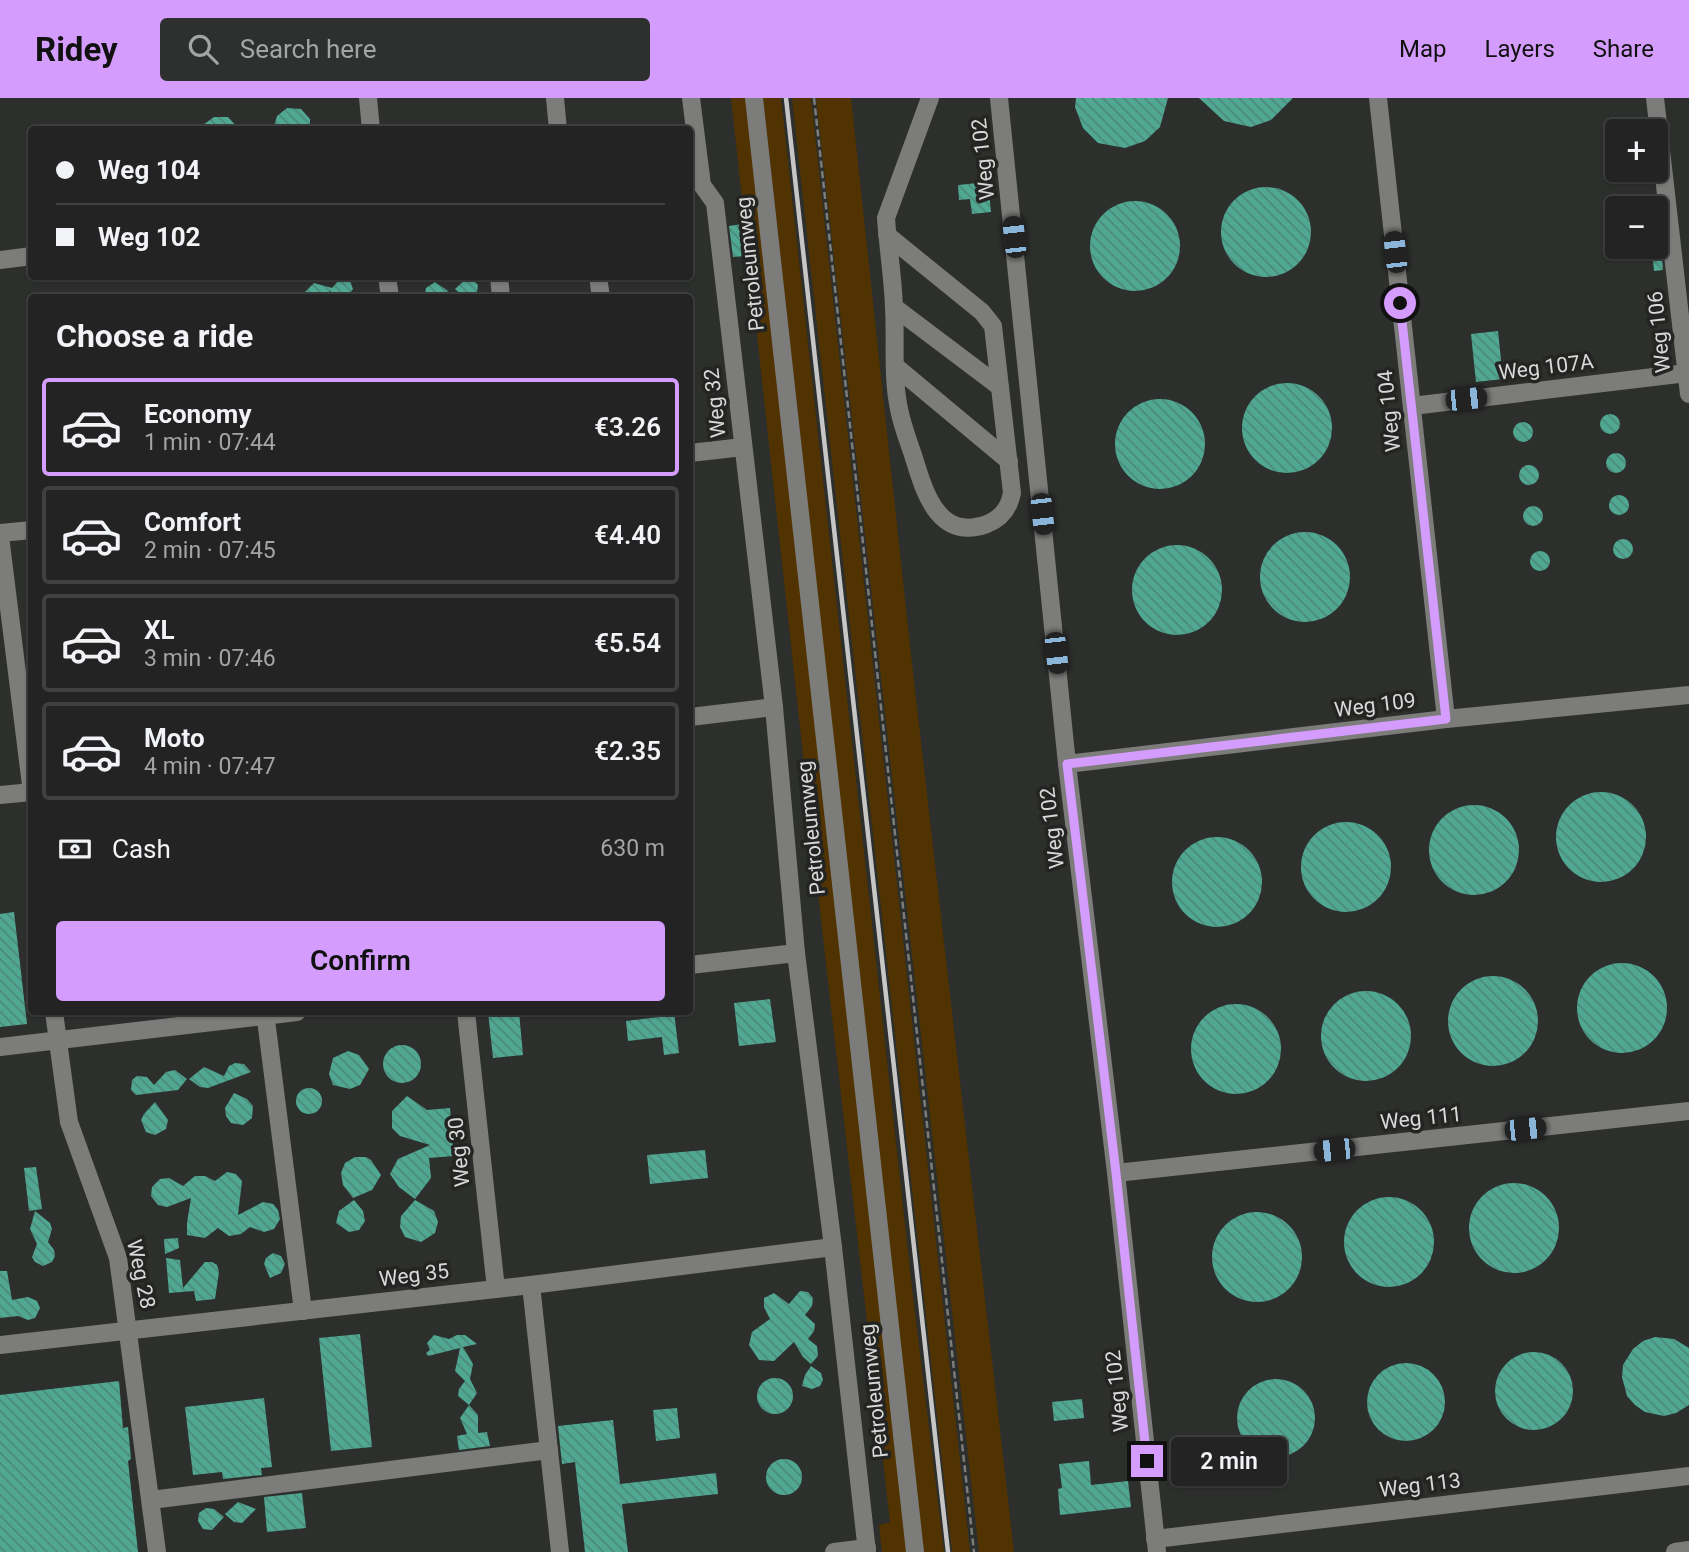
<!DOCTYPE html>
<meta charset="utf-8">
<style>
body{margin:0;font-family:Roboto,sans-serif;background:#2e2f2f;color:#f1f3f6;height:100vh;display:flex;flex-direction:column;font-size:26px;white-space:nowrap}
*{box-sizing:border-box;margin:0}
p{font-size:23px;color:#a2a4a5}
.icon{flex:none;width:38px;height:38px;fill:none;stroke:currentColor;stroke-width:2;stroke-linecap:round;stroke-linejoin:round}
.map{position:relative;flex:1;overflow:hidden}
.sheet{position:absolute;left:28px;top:196px;width:665px;height:721px;display:flex;flex-direction:column;background:#222322;border-radius:7px;box-shadow:0 2px 5px #0004,0 0 0 2px #3f4040}
.sheet>*{flex:none}
.top-card{position:absolute;left:28px;top:28px;width:665px;height:154px;border-radius:7px;box-shadow:0 2px 5px #0004,0 0 0 2px #3f4040;display:grid;align-content:center;height:154px;padding:0 28px;background:#222322}
.fabs{position:absolute;left:1605px;top:21px;display:grid;gap:14px}
.fabs a{display:grid;place-items:center;width:63px;height:63px;border-radius:7px;background:#222322;box-shadow:0 2px 5px #0004,0 0 0 2px #3f4040;font-size:35px}
.end{position:absolute;width:32px;height:32px;margin:-16px;border:9px solid #d49cfc;background:#111;box-shadow:0 0 0 4px #111}
.from{border-radius:50%}
.bubble{position:absolute;height:49px;border-radius:7px;background:#222322;box-shadow:0 2px 5px #0004,0 0 0 2px #3f4040;font-size:23px;font-weight:600;line-height:49px;text-align:center}
.car{position:absolute;width:21px;height:42px;margin:-21px -10px;border-radius:9px;box-shadow:0 0 5px 2px #0007;background:linear-gradient(#222 24%,#8ab4d8 0 40%,#222 0 76%,#8ab4d8 0 86%,#222 0)}
.top-card b{display:flex;align-items:center;gap:24px;height:66px;font-size:26px}
.top-card b+b{border-top:2px solid #3f4040}
.top-card i{width:18px;height:18px;background:#f1f3f6}
ul{padding:0;list-style:none}
li{display:flex;align-items:center;gap:21px;height:98px;margin:0 14px 10px;padding:0 14px;border:4px solid #3f4040;border-radius:7px}
li div{flex:1}
li b{display:block;font-size:26px}
li em{font-style:normal;font-weight:600}
li.active{border-color:#d49cfc}
li>.icon{width:63px;height:63px;stroke-width:1.5}
h2{padding:0 28px;font-size:32px;line-height:84px}
.pay{display:flex;align-items:center;gap:18px;height:77px;padding:0 28px;font-size:26px}
.pay p{margin-inline-start:auto}
.cta{display:flex;gap:14px;margin-top:auto;padding:14px 28px}
.cta a{flex:1;height:80px;border-radius:7px;background:#d49cfc;color:#111;font-size:28px;font-weight:600;line-height:80px;text-align:center}
header{display:flex;align-items:center;gap:42px;box-sizing:border-box;height:98px;padding:0 35px;background:#d49cfc;color:#111}
header strong{font-size:33px}
nav{display:flex;gap:38px;margin-inline-start:auto;font-size:24px}
.search{width:490px;height:63px;background:#2e2f2f;display:flex;align-items:center;gap:18px;box-sizing:border-box;padding:0 24px;border-radius:7px;color:#a2a4a5;font-size:26px}
.map>svg:first-child{display:block}
.grass{fill:#503300}
.building{fill:url(#building-back-hatch)}
.lines{fill:none;stroke-linecap:round;stroke-linejoin:round}
.path{stroke:#7b7d7b;stroke-width:2.5;stroke-dasharray:7 3.5;stroke-linecap:butt}
.minor{stroke:#7c7c7a;stroke-width:18}
.rail{stroke:#c5c6c5;stroke-width:4.5}
.route{stroke:#d49cfc;stroke-width:9}
.labels{text-anchor:middle;dominant-baseline:central;stroke-width:7;stroke-linejoin:round;paint-order:stroke}
.street-label{font-size:21px;fill:#d8d9d8;stroke:#242523}
</style>
<header>
<strong>Ridey</strong>
<div class="search"><svg class="icon" aria-label="search" viewBox="0 0 24 24"><circle cx="10" cy="10" r="6"/><path d="M15 15l6 6"/></svg>Search here</div>
<nav><a>Map</a><a>Layers</a><a>Share</a></nav>
</header>
<div class="map">
<svg width="1689" height="1454" viewBox="0 0 1689 1454">
<defs>
<pattern id="building-back-hatch" width="6" height="6" patternUnits="userSpaceOnUse" patternTransform="scale(1.75)"><rect width="6" height="6" fill="#50a893"/><path d="M-1 5l2 2M0 0l6 6M5-1l2 2" fill="none" stroke="#4c897a"/></pattern>
</defs>
<rect width="100%" height="100%" fill="#2d2f2d"/>
<g class="grass">
<polygon points="731,0 747,0 908,1454 882,1454 879,1427 890,1424 824,848"/>
<polygon points="763,0 781,0 912,1190 944,1454 922,1454"/>
<polygon points="792,0 811,0 970,1454 952,1454"/>
<polygon points="816,0 851,0 910,548 1014,1454 979,1454"/>
</g>
<g class="building">
<polygon points="1076,0 1168,0 1160,29 1145,43 1125,50 1098,45 1083,30 1075,9"/>
<polygon points="1199,0 1293,0 1271,22 1251,29 1224,23"/>
<polygon points="287,10 301,11 310,21 310,32 273,32 277,18"/>
<polygon points="214,19 228,19 240,32 196,32"/>
<polygon points="988,84 991,114 972,116 970,101 959,102 958,87"/>
<circle cx="1266" cy="134" r="45"/>
<circle cx="1135" cy="148" r="45"/>
<polygon points="742,126 746,158 733,159 729,128"/>
<polygon points="1661,150 1663,172 1654,173 1652,151"/>
<polygon points="347,181 350,183 353,191 346,200 340,200 330,193 325,200 299,200 314,185 332,190 339,182"/>
<polygon points="466,181 472,181 478,187 477,194 472,200 464,199 455,191"/>
<polygon points="435,184 448,193 442,200 424,200 426,190"/>
<polygon points="1498,233 1503,281 1476,284 1471,236"/>
<circle cx="1287" cy="330" r="45"/>
<circle cx="1160" cy="346" r="45"/>
<circle cx="1610" cy="326" r="10"/>
<circle cx="1523" cy="334" r="10"/>
<circle cx="1616" cy="365" r="10"/>
<circle cx="1529" cy="377" r="10"/>
<circle cx="1619" cy="407" r="10"/>
<circle cx="1533" cy="418" r="10"/>
<circle cx="1305" cy="479" r="45"/>
<circle cx="1623" cy="451" r="10"/>
<circle cx="1177" cy="492" r="45"/>
<circle cx="1540" cy="463" r="10"/>
<circle cx="1601" cy="739" r="45"/>
<circle cx="1474" cy="752" r="45"/>
<circle cx="1346" cy="769" r="45"/>
<circle cx="1217" cy="784" r="45"/>
<polygon points="14,814 27,926 0,929 0,816"/>
<circle cx="1622" cy="910" r="45"/>
<circle cx="1493" cy="923" r="45"/>
<circle cx="1366" cy="938" r="45"/>
<polygon points="770,901 776,944 739,948 734,905"/>
<circle cx="1236" cy="951" r="45"/>
<polygon points="488,914 519,914 523,957 493,960"/>
<polygon points="659,914 674,914 679,955 664,957 662,939 628,943 626,923 659,919"/>
<circle cx="402" cy="966" r="19"/>
<polygon points="348,953 359,957 369,971 360,987 350,991 333,987 329,976 333,960"/>
<polygon points="235,965 244,966 251,974 208,990 200,989 189,981 204,969 224,978 229,968"/>
<polygon points="175,972 187,981 178,992 136,997 131,992 132,982 137,978 147,979 154,987 166,974"/>
<circle cx="309" cy="1003" r="13"/>
<polygon points="234,995 247,1001 253,1008 252,1020 243,1027 231,1025 226,1018 225,1010"/>
<polygon points="407,998 427,1012 450,1010 454,1058 429,1060 431,1080 415,1101 399,1089 390,1076 398,1061 430,1047 400,1038 392,1030 392,1013"/>
<polygon points="155,1004 168,1022 166,1031 155,1037 146,1034 141,1022 144,1016"/>
<polygon points="705,1052 708,1080 650,1086 647,1057"/>
<polygon points="355,1059 366,1059 371,1062 381,1077 372,1092 353,1100 343,1087 341,1075 345,1065"/>
<polygon points="36,1069 42,1111 29,1113 24,1070"/>
<polygon points="227,1074 236,1076 242,1083 238,1117 263,1104 273,1106 278,1112 280,1121 274,1131 264,1134 250,1129 241,1136 229,1138 218,1130 205,1140 187,1137 187,1125 191,1100 167,1109 158,1107 151,1098 152,1089 160,1081 169,1080 183,1088 195,1078 205,1078 215,1083"/>
<circle cx="1514" cy="1130" r="45"/>
<circle cx="1389" cy="1144" r="45"/>
<polygon points="354,1102 363,1113 365,1123 359,1132 349,1134 336,1125 339,1113"/>
<polygon points="415,1102 434,1113 438,1124 435,1135 421,1144 405,1139 400,1129 401,1118"/>
<polygon points="35,1113 50,1125 52,1131 48,1144 54,1152 55,1158 52,1164 43,1168 35,1164 32,1159 37,1146 30,1131"/>
<circle cx="1257" cy="1159" r="45"/>
<polygon points="178,1140 179,1150 165,1156 164,1141"/>
<polygon points="273,1155 281,1158 285,1166 281,1175 270,1180 264,1166 266,1160"/>
<polygon points="166,1160 180,1162 183,1190 205,1164 212,1164 217,1167 219,1174 215,1201 196,1203 194,1193 169,1195"/>
<polygon points="0,1173 7,1173 12,1202 28,1199 37,1203 40,1210 35,1220 28,1222 18,1218 0,1220"/>
<polygon points="800,1193 808,1194 813,1200 812,1208 805,1217 815,1226 814,1233 808,1241 817,1248 818,1258 811,1266 803,1259 794,1244 774,1263 759,1262 749,1247 752,1234 770,1221 764,1209 764,1200 774,1195 789,1206"/>
<polygon points="360,1236 372,1349 331,1353 319,1240"/>
<polygon points="434,1237 449,1241 457,1237 465,1237 477,1246 463,1249 473,1266 470,1281 477,1295 469,1307 478,1317 478,1335 487,1334 490,1348 459,1352 457,1338 467,1336 460,1320 469,1307 458,1298 459,1291 465,1283 455,1273 460,1250 428,1258 426,1255 430,1252 427,1245"/>
<polygon points="1655,1239 1674,1241 1689,1250 1689,1307 1676,1315 1664,1318 1645,1314 1635,1307 1627,1298 1622,1279 1623,1267 1633,1251 1643,1243"/>
<circle cx="1534" cy="1293" r="39"/>
<circle cx="1406" cy="1304" r="39"/>
<polygon points="811,1268 821,1275 823,1282 820,1288 812,1291 802,1288 805,1277"/>
<circle cx="775" cy="1298" r="18"/>
<circle cx="1276" cy="1320" r="39"/>
<polygon points="119,1283 123,1330 128,1329 131,1361 128,1363 138,1454 0,1454 0,1297"/>
<polygon points="264,1300 272,1369 261,1370 262,1377 223,1381 222,1374 193,1377 185,1309"/>
<polygon points="1082,1301 1084,1320 1054,1323 1052,1304"/>
<polygon points="677,1310 680,1340 656,1343 653,1312"/>
<polygon points="613,1322 620,1386 716,1375 718,1396 622,1406 628,1454 585,1454 575,1364 562,1366 558,1328"/>
<circle cx="784" cy="1379" r="18"/>
<polygon points="1089,1363 1091,1387 1128,1383 1131,1409 1060,1417 1058,1391 1062,1390 1059,1366"/>
<polygon points="302,1395 306,1430 267,1434 264,1399"/>
<polygon points="238,1404 256,1411 242,1425 234,1424 225,1416"/>
<polygon points="206,1410 214,1411 224,1419 212,1432 203,1431 198,1423 199,1415"/>
</g>
<g class="lines">
<polyline class="path" points="814,0 974,1454"/>
<g class="minor">
<polyline points="368,0 371,32"/>
<polyline points="555,0 558,32"/>
<polyline points="691,0 702,87 715,105 774,609 796,855 833,1149 867,1454"/>
<polyline points="754,0 915,1454"/>
<polyline points="999,0 1067,666 1116,1075 1157,1454"/>
<polyline points="1378,0 1446,621"/>
<polyline points="1655,0 1689,296"/>
<path d="M887,137l95,77 11,14 19,167c-3,15 -10,25 -25,31 -50,18 -63,-34 -74,-69 -5,-15 -11,-30 -14,-46 -7,-33 -3,-68 -5,-101 -1,-30 -6,-60 -8,-90l44,-120"/>
<polyline points="0,162 32,158"/>
<polyline points="387,178 390,200"/>
<polyline points="499,178 501,200"/>
<polyline points="598,178 601,200"/>
<polyline points="894,209 1000,289"/>
<polyline points="895,268 1009,363"/>
<polyline points="1412,308 1687,275"/>
<polyline points="690,355 743,349"/>
<polyline points="0,435 32,432"/>
<polyline points="0,438 32,695"/>
<polyline points="690,619 774,609"/>
<polyline points="1067,666 1446,621 1689,597"/>
<polyline points="0,697 32,694"/>
<polyline points="690,867 796,855"/>
<polyline points="54,914 69,1024 118,1160 157,1454"/>
<polyline points="265,914 303,1213"/>
<polyline points="466,914 496,1191"/>
<polyline points="0,949 297,914"/>
<polyline points="1116,1075 1689,1013"/>
<polyline points="531,1187 560,1454"/>
<polyline points="0,1247 531,1187 833,1149"/>
<polyline points="151,1402 549,1352"/>
<polyline points="1155,1441 1689,1378"/>
<polyline points="834,1454 867,1450"/>
<polyline points="1675,1454 1689,1452"/>
</g>
<polyline class="rail" points="786,0 948,1454"/>
</g>
<g class="lines">
<polyline class="route" points="1147,1363 1116,1075 1067,666 1446,621 1400,205"/>
</g>
<g class="labels">
<g class="street-label">
<text transform="translate(983 61) rotate(-96)">Weg 102</text>
<text transform="translate(750 166) rotate(-96)">Petroleumweg</text>
<text transform="translate(1659 234) rotate(-96)">Weg 106</text>
<text transform="translate(1546 269) rotate(-7)">Weg 107A</text>
<text transform="translate(715 305) rotate(-96)">Weg 32</text>
<text transform="translate(1389 313) rotate(-96)">Weg 104</text>
<text transform="translate(1375 607) rotate(-7)">Weg 109</text>
<text transform="translate(811 730) rotate(-96)">Petroleumweg</text>
<text transform="translate(1052 730) rotate(-97)">Weg 102</text>
<text transform="translate(1421 1020) rotate(-6)">Weg 111</text>
<text transform="translate(459 1054) rotate(-96)">Weg 30</text>
<text transform="translate(141 1176) rotate(78)">Weg 28</text>
<text transform="translate(414 1177) rotate(-7)">Weg 35</text>
<text transform="translate(874 1293) rotate(-96)">Petroleumweg</text>
<text transform="translate(1117 1293) rotate(-96)">Weg 102</text>
<text transform="translate(1420 1387) rotate(-7)">Weg 113</text>
</g>
</g>
</svg>
<div class="fabs">
<a>+</a>
<a>−</a>
</div>
<i class="end from" style="left:1400px;top:205px"></i>
<i class="end" style="left:1147px;top:1363px"></i>
<div class="bubble" style="left:1171px;top:1339px;width:116px">2 min</div>
<i class="car" style="left:1014px;top:139px;rotate:354deg"></i>
<i class="car" style="left:1395px;top:154px;rotate:354deg"></i>
<i class="car" style="left:1466px;top:301px;rotate:84deg"></i>
<i class="car" style="left:1042px;top:416px;rotate:174deg"></i>
<i class="car" style="left:1056px;top:555px;rotate:174deg"></i>
<i class="car" style="left:1525px;top:1031px;rotate:84deg"></i>
<i class="car" style="left:1334px;top:1052px;rotate:264deg"></i>
<div class="top-card">
<b><i class="from"></i>Weg 104</b>
<b><i></i>Weg 102</b>
</div>
<section class="sheet">
<h2>Choose a ride</h2>
<ul>
<li class="active"><svg class="icon" aria-label="car" viewBox="0 0 24 24"><path d="M5 17H2v-5l4-1 3-4h7l3 4 3 1v5h-3M9 17h6M6 11h13"/><circle cx="7" cy="17" r="2"/><circle cx="17" cy="17" r="2"/></svg><div><b>Economy</b><p>1 min · 07:44</p></div><em>€3.26</em></li>
<li><svg class="icon" aria-label="car" viewBox="0 0 24 24"><path d="M5 17H2v-5l4-1 3-4h7l3 4 3 1v5h-3M9 17h6M6 11h13"/><circle cx="7" cy="17" r="2"/><circle cx="17" cy="17" r="2"/></svg><div><b>Comfort</b><p>2 min · 07:45</p></div><em>€4.40</em></li>
<li><svg class="icon" aria-label="car" viewBox="0 0 24 24"><path d="M5 17H2v-5l4-1 3-4h7l3 4 3 1v5h-3M9 17h6M6 11h13"/><circle cx="7" cy="17" r="2"/><circle cx="17" cy="17" r="2"/></svg><div><b>XL</b><p>3 min · 07:46</p></div><em>€5.54</em></li>
<li><svg class="icon" aria-label="car" viewBox="0 0 24 24"><path d="M5 17H2v-5l4-1 3-4h7l3 4 3 1v5h-3M9 17h6M6 11h13"/><circle cx="7" cy="17" r="2"/><circle cx="17" cy="17" r="2"/></svg><div><b>Moto</b><p>4 min · 07:47</p></div><em>€2.35</em></li>
</ul>
<div class="pay"><svg class="icon" aria-label="cash" viewBox="0 0 24 24"><path d="M3 7h18v10H3z"/><circle cx="12" cy="12" r="2"/></svg>Cash<p>630 m</p></div>
<div class="cta"><a>Confirm</a></div>
</section>
</div>
